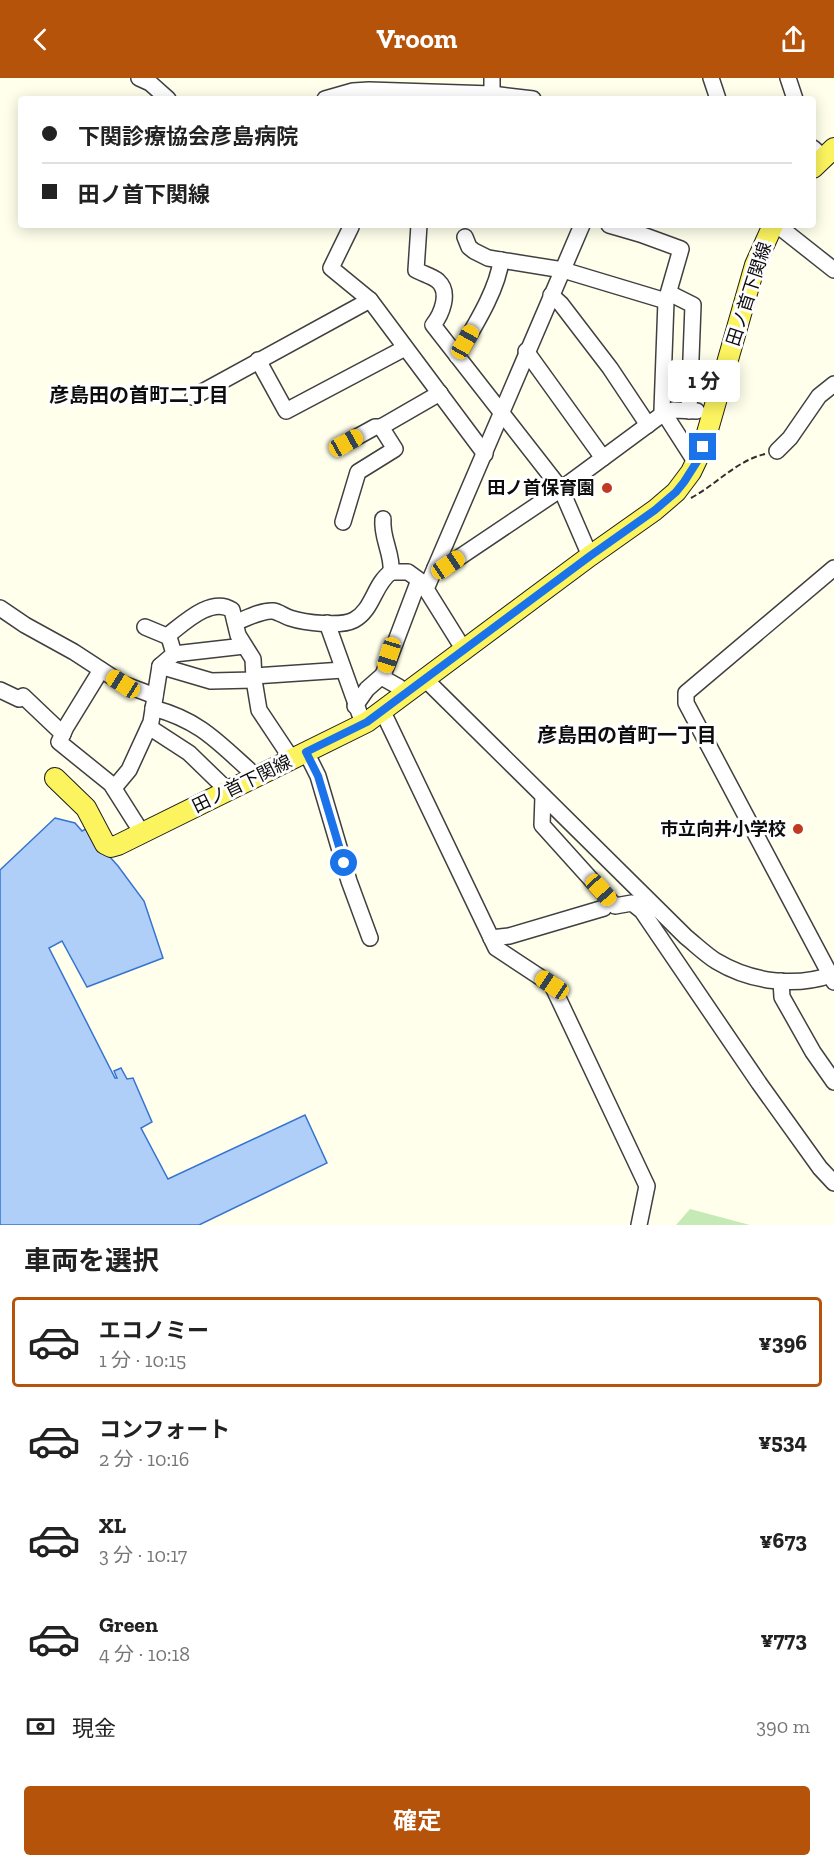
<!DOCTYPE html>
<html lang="ja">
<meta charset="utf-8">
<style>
body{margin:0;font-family:"Zilla Slab","Noto Sans JP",serif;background:#f6f6f6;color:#222;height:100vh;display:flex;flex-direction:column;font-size:22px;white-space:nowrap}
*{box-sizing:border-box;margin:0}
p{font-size:20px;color:#767676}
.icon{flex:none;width:33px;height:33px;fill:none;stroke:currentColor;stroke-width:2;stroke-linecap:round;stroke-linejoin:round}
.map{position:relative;height:1147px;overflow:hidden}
.panel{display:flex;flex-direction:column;background:#fff;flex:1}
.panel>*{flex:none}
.banner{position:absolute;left:18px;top:18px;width:798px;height:132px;border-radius:6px;box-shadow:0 3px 15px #0003;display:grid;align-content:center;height:132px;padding:0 24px;background:#fff}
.end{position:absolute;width:27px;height:27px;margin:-14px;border:8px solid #1a73e8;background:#fff;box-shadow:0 0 0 3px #fff}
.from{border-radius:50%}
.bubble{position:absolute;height:42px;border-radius:6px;background:#fff;box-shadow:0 3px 15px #0003;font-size:20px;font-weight:700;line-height:42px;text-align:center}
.car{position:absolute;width:18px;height:36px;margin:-18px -9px;border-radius:8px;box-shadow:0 0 4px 2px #0007;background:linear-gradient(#f5c518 24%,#345 0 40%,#f5c518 0 76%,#345 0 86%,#f5c518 0)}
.banner b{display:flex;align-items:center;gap:21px;height:57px;font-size:22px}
.banner b+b{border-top:2px solid #e0e0e0}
.banner i{width:15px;height:15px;background:#222}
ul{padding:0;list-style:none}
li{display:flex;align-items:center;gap:18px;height:90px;margin:0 12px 9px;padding:0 12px;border:3px solid transparent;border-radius:6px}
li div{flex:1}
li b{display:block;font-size:22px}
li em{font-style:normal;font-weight:700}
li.on{border-color:#b45309}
li>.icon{width:54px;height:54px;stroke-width:1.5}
h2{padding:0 24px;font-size:27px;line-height:72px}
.pay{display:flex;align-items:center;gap:15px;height:66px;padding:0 24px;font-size:22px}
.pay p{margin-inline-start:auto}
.primary-button{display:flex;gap:12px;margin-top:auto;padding:12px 24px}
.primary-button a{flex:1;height:69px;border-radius:6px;background:#b45309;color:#fff;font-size:24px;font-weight:700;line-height:69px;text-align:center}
header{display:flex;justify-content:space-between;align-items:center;height:78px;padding:0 24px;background:#b45309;color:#fff;font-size:27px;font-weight:700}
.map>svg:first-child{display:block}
.green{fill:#c6eab5}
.water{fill:#b0cff8;stroke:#3574d1;stroke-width:1.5}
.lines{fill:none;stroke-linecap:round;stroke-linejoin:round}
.minor-casing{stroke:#404040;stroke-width:18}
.major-casing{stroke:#1e1e1e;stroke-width:22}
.path{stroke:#2f2f2f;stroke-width:2;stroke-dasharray:6 3;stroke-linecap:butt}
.minor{stroke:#fff;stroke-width:15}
.major{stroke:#fcf45f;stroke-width:20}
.route{stroke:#1a73e8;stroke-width:8}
.poi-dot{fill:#c03921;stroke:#fff;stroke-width:2}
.labels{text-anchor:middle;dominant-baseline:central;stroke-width:6;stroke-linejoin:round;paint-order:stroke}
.street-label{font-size:18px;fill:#0d0d0d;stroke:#fff}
.poi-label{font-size:18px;font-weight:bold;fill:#0d0d0d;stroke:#fff;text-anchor:end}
.neighbourhood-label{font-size:20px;font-weight:bold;fill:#0d0d0d;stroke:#fff}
</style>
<header><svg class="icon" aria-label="back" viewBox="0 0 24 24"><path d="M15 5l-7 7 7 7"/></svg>Vroom<svg class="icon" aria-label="share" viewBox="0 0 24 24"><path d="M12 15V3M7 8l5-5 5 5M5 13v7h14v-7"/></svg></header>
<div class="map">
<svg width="834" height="1147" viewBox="0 0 834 1147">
<rect width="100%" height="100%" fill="#ffffec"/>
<polygon class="green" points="690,1131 750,1147 676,1147"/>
<polygon class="water" points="55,740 75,745 82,753 90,749 102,770 118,788 144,823 163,880 87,909 62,863 49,870 115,1000 117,1000 114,993 121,990 127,1001 133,1000 152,1044 141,1050 168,1101 305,1037 327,1085 199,1147 0,1147 0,792"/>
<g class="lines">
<defs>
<g id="minor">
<polyline points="139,0 150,5 168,21"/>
<polyline points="711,0 718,21"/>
<polyline points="788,0 795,21"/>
<polyline points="492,16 492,0"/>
<polyline points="325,21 353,13 369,12 492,16 533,21"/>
<polyline points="813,70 823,79"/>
<polyline points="350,147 351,149 331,190 370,222 485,376"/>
<path d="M419,147l-3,45c7,4 16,6 22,11 13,12 3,34 -5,44l128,164 29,67"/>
<polyline points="609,147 640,156 681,171 666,223 662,332 696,385"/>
<polyline points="777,147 834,192"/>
<polyline points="465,159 469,169 474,173 488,180 563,192 666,223"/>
<polyline points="669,215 693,227 689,333"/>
<polyline points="551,217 561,226 610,290 648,347"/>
<polyline points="526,273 603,380"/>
<path d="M457,278c15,-26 41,-66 44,-96"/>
<polyline points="258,282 286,333 405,270"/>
<polyline points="193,319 370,222"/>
<polyline points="346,365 375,349 381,349"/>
<polyline points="777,373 790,360 819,318 834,306"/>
<path d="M383,441c-2,19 10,35 8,53h17l11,8 -36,95v3l16,9"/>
<polyline points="343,444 358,394 395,371 381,349 440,315"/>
<polyline points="435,490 448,487 561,411 664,335 673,332 697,333"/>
<polyline points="834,490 686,615 686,625 834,904"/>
<polyline points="0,530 25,547 74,574 123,606 155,618"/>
<path d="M235,543l2,1c10,-4 25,-12 36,-11 6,1 11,5 17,7 15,5 51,9 64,2 19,-10 20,-36 37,-48"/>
<polyline points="327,545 360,637"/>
<path d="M167,558c16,-12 44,-40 65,-26l6,25 15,24 1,21 5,30 28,42"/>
<polyline points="464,572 426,511 582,147"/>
<polyline points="174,576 244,568"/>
<polyline points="160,588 211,603 254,602"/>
<polyline points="101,592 66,649 59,664 111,706 142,755"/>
<polyline points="254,598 343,592"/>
<path d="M425,601l261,258c10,8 19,17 30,24 35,21 79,27 118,13"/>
<polyline points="0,612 19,621 23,618 63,656"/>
<polyline points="355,628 367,611 383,597"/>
<path d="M153,630c45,12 63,32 96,62"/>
<polyline points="382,632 496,870 552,907 647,1108 639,1147"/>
<polyline points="149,649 189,675 221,706"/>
<polyline points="306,674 318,698 349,803 370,860"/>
<polyline points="114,710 129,692 151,644 160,588 174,576 169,559 145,549"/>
<polyline points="543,718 542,747 615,828 632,825 642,833 759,1005 820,1090 834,1105"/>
<polyline points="491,860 509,858 604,830"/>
<polyline points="781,903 782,919 813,974 834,1004"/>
</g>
<g id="major">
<polyline points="813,90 834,70"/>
<polyline points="55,700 86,730 105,766 111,769 118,767 367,644 590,478 655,432 676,414 691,394 703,369 755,187 773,147"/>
</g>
</defs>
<use href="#minor" class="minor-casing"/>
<use href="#major" class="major-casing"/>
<path class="path" d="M691,420c26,-14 45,-37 74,-44"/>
<use href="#minor" class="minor"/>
<use href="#major" class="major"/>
</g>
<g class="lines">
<polyline class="route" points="344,785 318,698 306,674 367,644 590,478 655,432 676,414 684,404 698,382 703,369"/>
</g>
<g class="poi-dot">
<circle cx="607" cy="410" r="6"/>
<circle cx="798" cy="751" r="6"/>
</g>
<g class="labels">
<g class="street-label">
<text transform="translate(749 216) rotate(-72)">田ノ首下関線</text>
<text transform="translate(242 706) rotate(-26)">田ノ首下関線</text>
</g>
<g class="poi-label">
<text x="595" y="410">田ノ首保育園</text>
<text x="786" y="751">市立向井小学校</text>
</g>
<g class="neighbourhood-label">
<text x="139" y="317">彦島田の首町二丁目</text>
<text x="627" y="657">彦島田の首町一丁目</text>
</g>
</g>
</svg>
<i class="end from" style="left:344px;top:785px"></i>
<i class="end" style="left:703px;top:369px"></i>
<div class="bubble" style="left:668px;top:282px;width:72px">1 分</div>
<i class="car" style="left:465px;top:264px;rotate:29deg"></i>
<i class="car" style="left:346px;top:365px;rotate:61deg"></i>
<i class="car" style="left:448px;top:487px;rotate:56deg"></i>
<i class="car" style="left:389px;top:577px;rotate:197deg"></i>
<i class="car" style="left:123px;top:606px;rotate:302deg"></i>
<i class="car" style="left:601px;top:812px;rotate:138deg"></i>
<i class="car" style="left:552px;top:907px;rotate:304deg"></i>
<div class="banner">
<b><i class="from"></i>下関診療協会彦島病院</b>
<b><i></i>田ノ首下関線</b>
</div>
</div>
<section class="panel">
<h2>車両を選択</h2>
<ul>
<li class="on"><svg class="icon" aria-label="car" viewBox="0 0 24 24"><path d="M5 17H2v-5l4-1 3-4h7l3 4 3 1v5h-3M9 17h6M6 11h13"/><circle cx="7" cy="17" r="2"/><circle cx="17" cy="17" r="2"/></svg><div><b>エコノミー</b><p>1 分 · 10:15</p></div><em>¥396</em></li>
<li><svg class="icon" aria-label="car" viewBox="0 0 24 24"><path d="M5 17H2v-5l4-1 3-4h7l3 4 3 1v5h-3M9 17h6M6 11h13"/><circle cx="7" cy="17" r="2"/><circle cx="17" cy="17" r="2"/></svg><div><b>コンフォート</b><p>2 分 · 10:16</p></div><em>¥534</em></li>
<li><svg class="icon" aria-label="car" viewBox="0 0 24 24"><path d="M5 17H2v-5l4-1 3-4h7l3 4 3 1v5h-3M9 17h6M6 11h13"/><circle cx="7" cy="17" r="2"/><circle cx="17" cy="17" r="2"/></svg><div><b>XL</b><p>3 分 · 10:17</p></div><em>¥673</em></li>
<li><svg class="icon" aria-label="car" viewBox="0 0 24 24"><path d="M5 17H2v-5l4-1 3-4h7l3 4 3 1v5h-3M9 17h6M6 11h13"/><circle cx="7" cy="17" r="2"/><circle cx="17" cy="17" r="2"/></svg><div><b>Green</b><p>4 分 · 10:18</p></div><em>¥773</em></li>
</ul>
<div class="pay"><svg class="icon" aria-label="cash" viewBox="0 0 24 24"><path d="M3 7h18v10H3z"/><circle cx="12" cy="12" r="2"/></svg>現金<p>390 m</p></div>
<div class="primary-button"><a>確定</a></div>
</section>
